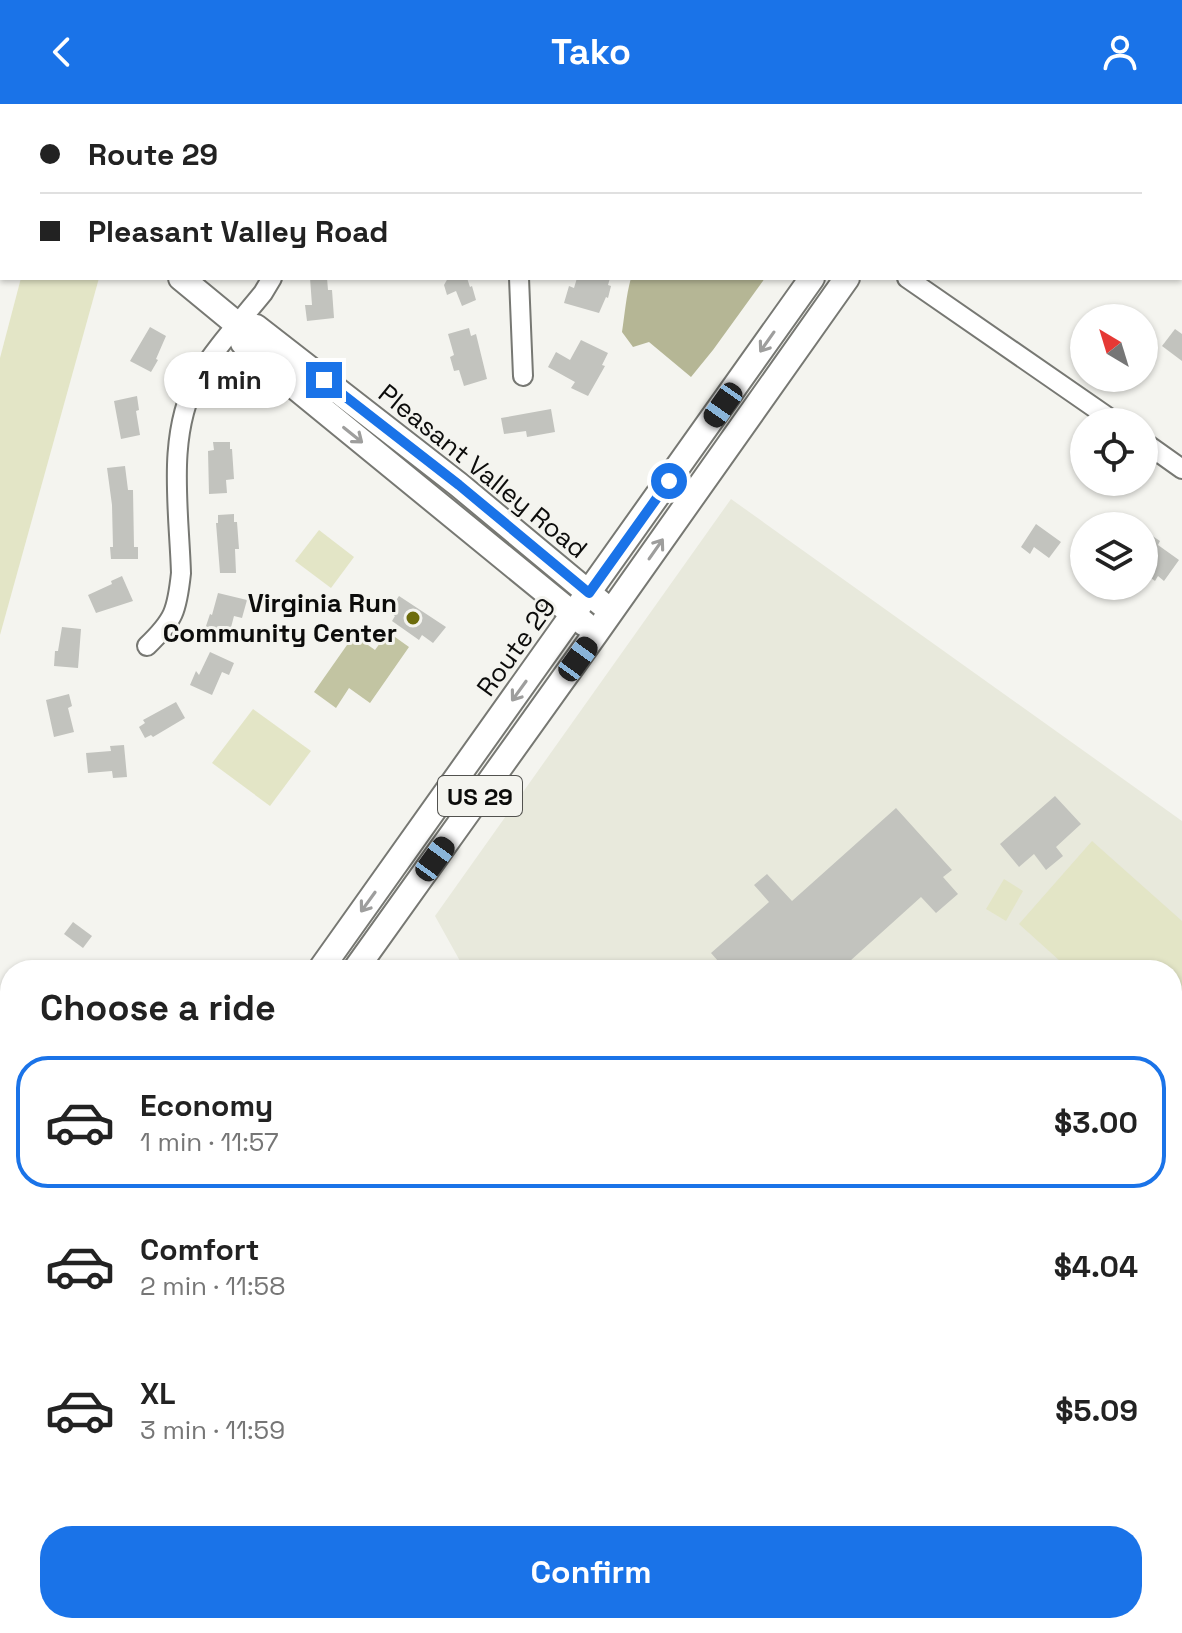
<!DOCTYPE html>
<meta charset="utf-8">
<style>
body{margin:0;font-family:"Space Grotesk",sans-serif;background:#f6f6f6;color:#222;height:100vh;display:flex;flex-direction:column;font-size:30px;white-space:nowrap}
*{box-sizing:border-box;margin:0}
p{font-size:26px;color:#767676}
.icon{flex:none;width:44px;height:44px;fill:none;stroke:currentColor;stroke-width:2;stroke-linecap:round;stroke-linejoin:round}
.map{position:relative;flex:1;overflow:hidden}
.details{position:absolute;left:0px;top:856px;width:1182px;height:674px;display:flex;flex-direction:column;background:#fff;border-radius:32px 32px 0 0;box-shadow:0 2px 6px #0004}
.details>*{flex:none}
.top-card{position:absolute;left:0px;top:0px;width:1182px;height:176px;box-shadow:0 2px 6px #0004;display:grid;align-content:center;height:176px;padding:0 40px;background:#fff}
.needle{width:52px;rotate:322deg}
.buttons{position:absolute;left:1070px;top:200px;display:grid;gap:16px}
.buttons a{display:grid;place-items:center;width:88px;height:88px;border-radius:50%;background:#fff;box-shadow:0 2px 6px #0004;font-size:40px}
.end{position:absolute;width:36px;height:36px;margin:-18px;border:10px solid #1a73e8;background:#fff;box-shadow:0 0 0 4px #fff}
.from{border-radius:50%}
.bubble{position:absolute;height:56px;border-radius:28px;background:#fff;box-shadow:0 2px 6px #0004;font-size:26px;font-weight:700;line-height:56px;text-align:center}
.car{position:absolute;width:24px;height:48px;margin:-24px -12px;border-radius:10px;box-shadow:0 0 6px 2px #0007;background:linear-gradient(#222 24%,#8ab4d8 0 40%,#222 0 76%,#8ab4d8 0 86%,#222 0)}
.top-card b{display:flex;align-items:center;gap:28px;height:76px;font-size:30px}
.top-card b+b{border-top:2px solid #e0e0e0}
.top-card i{width:20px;height:20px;background:#222}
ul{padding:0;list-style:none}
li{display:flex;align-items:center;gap:24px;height:132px;margin:0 16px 12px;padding:0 24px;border:4px solid transparent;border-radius:32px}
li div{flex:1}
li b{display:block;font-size:30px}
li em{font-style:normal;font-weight:700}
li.on{border-color:#1a73e8}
li>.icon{width:72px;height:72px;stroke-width:1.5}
h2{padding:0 40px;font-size:36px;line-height:96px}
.button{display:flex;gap:16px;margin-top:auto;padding:16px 40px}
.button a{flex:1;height:92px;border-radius:32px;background:#1a73e8;color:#fff;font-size:32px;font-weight:700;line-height:92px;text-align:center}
header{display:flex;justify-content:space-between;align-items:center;height:104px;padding:0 40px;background:#1a73e8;color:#fff;font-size:36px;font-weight:700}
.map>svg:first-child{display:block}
.built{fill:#e8e9dc}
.green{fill:#e3e5c6}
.forest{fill:#b5b695}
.water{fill:#c2c4a2}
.building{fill:#c2c3be}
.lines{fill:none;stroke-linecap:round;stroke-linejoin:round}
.minor-casing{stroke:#777873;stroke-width:22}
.major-casing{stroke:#777873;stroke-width:28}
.minor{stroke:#fff;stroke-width:18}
.major{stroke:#fff;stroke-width:24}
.oneway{stroke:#9e9e9d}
.route{stroke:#1a73e8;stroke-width:10}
.poi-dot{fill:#6d6c0c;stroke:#f4f4ef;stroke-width:3}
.labels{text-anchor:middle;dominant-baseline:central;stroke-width:6;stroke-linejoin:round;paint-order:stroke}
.shield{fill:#f4f4ef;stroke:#52524f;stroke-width:2}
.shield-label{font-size:24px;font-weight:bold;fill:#0c0c0b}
.street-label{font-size:26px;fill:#0c0c0b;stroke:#f4f4ef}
.poi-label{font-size:26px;font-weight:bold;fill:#0c0c0b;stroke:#f4f4ef;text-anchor:end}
</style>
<header><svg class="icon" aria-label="back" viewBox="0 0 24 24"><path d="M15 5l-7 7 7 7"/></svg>Tako<svg class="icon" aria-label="person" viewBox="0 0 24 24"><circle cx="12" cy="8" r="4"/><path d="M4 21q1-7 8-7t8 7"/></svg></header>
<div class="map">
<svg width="1182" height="1529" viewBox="0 0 1182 1529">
<rect width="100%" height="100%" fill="#f4f4ef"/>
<g class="built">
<polygon points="731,395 1182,717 1182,1442 1172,1458 1172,866 465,866 435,812"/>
<polygon points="867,1520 1118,1520 1112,1529 874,1529"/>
</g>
<g class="green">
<polygon points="21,174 99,174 0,531 0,254"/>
<polygon points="319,426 354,453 331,484 295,457"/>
<polygon points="253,605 311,647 270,702 212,659"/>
<polygon points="1092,737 1182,817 1182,945 1172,956 1172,866 1070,866 1019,820"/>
<polygon points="1004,775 1023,787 1006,817 986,805"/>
</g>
<path class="forest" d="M631,174h134l-52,72 -22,27 -42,-35 -16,5 -11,-15c3,-19 4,-36 9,-54z"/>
<g class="water">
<polygon points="388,528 409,543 370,599 349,584 336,604 314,588 354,531 375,546"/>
<polygon points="1182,1159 1182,1259 1172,1260 1172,1160"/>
</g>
<g class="building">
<polygon points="310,174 327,174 328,186 332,186 334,214 307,217 305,201 312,201"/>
<polygon points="448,174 467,174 470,183 472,182 476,196 462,202 456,187 447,191 444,181"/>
<polygon points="577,174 610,174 608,181 611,182 608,194 606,193 599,209 564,199 569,182 574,184"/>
<polygon points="150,223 166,232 156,255 158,256 151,268 130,257"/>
<polygon points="469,224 471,232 476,230 487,275 464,282 459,266 454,267 450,253 454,251 448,230"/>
<polygon points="1175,225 1182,230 1182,257 1162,242"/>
<polygon points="581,236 608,249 602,261 605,262 588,292 571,284 575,278 548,263 556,248 570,256"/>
<polygon points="137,292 139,306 136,307 140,331 121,335 114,297"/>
<polygon points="551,305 555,328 527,333 526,327 504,330 501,314"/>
<polygon points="213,338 230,338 230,345 232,345 234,375 226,376 227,389 209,390 208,347 214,346"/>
<polygon points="125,362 128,386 133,386 134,443 138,443 138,455 111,455 110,443 113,443 112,401 107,364"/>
<polygon points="234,410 234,418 237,418 239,445 235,445 236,469 220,469 216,419 218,419 218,411"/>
<polygon points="1036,420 1061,438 1049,454 1034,443 1030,450 1021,443"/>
<polygon points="1151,431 1160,437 1158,441 1179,456 1164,477 1158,472 1155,477 1144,469 1144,440"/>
<polygon points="122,472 133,497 96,509 88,491 112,480 111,477"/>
<polygon points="218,489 247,496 242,514 234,512 229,531 205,525 210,510 212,511"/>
<polygon points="399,492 446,523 433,539 422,531 419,536 392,517 395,512 389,507"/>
<polygon points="62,523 81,525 78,564 54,562 55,547 58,547"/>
<polygon points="210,548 234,559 229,571 222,568 212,591 190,581 196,567 199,571"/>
<polygon points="69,590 72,602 68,604 74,628 54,633 46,596"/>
<polygon points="176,598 185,614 153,633 151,631 145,634 139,623 145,619 143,616"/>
<polygon points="124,641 127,673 113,674 112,667 88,669 86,649 111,647 110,642"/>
<polygon points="1055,692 1081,720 1056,743 1063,752 1046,766 1034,750 1019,763 1000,740"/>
<polygon points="896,704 952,766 943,773 958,790 936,809 921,793 840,866 726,866 711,849 769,798 754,781 767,770 792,797"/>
<polygon points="73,818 92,832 83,844 64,830"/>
</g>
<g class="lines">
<defs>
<g id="minor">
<polyline points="308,2 309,0"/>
<polyline points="578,2 579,0"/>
<polyline points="519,174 523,272"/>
<polyline points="907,174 1115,318"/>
<polyline points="1144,338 1182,365"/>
<path d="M147,542c27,-26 30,-35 34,-73 -2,-64 -15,-138 17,-196 16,-28 44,-58 65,-84l9,-15"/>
</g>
<g id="major">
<polyline points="934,2 936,0"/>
<polyline points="970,2 971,0"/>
<polyline points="0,28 2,29"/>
<polyline points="181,174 238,221 243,239 267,260 585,520"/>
<polyline points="238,221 256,223 459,381 602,500"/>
<polyline points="320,866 812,174"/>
<polyline points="355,866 596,529 847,174"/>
<polyline points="0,1315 10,1301"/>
<polyline points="0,1372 10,1358"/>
</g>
</defs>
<use href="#minor" class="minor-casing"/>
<use href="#major" class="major-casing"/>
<use href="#minor" class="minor"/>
<use href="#major" class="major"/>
</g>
<defs><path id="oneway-shaft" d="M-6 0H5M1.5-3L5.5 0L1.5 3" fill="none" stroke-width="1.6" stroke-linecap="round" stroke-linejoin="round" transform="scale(2)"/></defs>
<g class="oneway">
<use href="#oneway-shaft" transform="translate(767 238) rotate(125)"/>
<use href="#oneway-shaft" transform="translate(353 331) rotate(39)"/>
<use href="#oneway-shaft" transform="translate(656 445) rotate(-55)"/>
<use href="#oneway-shaft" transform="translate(519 587) rotate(126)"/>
<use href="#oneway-shaft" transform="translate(368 798) rotate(126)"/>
</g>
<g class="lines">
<polyline class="route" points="324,276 459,381 589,489 669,377"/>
</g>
<circle class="poi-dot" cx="413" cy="514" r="8"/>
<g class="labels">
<rect class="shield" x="438" y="672" width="84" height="40" rx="6"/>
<g class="shield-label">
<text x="480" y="692">US 29</text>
</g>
<g class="street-label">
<text transform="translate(483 367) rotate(39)">Pleasant Valley Road</text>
<text transform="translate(516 543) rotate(-54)">Route 29</text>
</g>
<g class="poi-label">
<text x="397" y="499">Virginia Run<tspan x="397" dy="30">Community Center</tspan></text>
</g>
</g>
</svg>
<div class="buttons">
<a><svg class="needle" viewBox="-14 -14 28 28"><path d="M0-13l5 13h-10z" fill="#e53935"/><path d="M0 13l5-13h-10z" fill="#767676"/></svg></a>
<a><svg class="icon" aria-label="locate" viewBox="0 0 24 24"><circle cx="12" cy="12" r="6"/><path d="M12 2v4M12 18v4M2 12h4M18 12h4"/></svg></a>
<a><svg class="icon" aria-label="layers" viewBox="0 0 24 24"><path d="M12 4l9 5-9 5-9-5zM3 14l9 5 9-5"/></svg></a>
</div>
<i class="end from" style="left:669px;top:377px"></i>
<i class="end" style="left:324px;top:276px"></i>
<div class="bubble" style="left:164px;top:248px;width:132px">1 min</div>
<i class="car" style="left:723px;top:301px;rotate:215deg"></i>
<i class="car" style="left:578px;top:555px;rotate:36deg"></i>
<i class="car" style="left:435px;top:755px;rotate:36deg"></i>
<div class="top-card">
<b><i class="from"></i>Route 29</b>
<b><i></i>Pleasant Valley Road</b>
</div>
<section class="details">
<h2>Choose a ride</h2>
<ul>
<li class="on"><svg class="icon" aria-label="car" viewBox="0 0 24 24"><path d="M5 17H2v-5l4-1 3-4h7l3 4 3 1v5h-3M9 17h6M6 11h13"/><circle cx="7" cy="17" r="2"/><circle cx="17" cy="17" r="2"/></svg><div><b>Economy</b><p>1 min · 11:57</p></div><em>$3.00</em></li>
<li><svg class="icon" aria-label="car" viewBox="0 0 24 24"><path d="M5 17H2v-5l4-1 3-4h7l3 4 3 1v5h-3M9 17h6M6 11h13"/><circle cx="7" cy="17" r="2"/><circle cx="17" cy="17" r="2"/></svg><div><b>Comfort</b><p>2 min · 11:58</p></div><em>$4.04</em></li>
<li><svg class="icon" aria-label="car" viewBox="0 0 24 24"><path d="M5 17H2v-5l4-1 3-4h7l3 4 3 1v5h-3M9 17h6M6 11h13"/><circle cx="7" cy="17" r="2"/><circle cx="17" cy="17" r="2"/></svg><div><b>XL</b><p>3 min · 11:59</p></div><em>$5.09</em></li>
</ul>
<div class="button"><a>Confirm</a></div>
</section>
</div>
